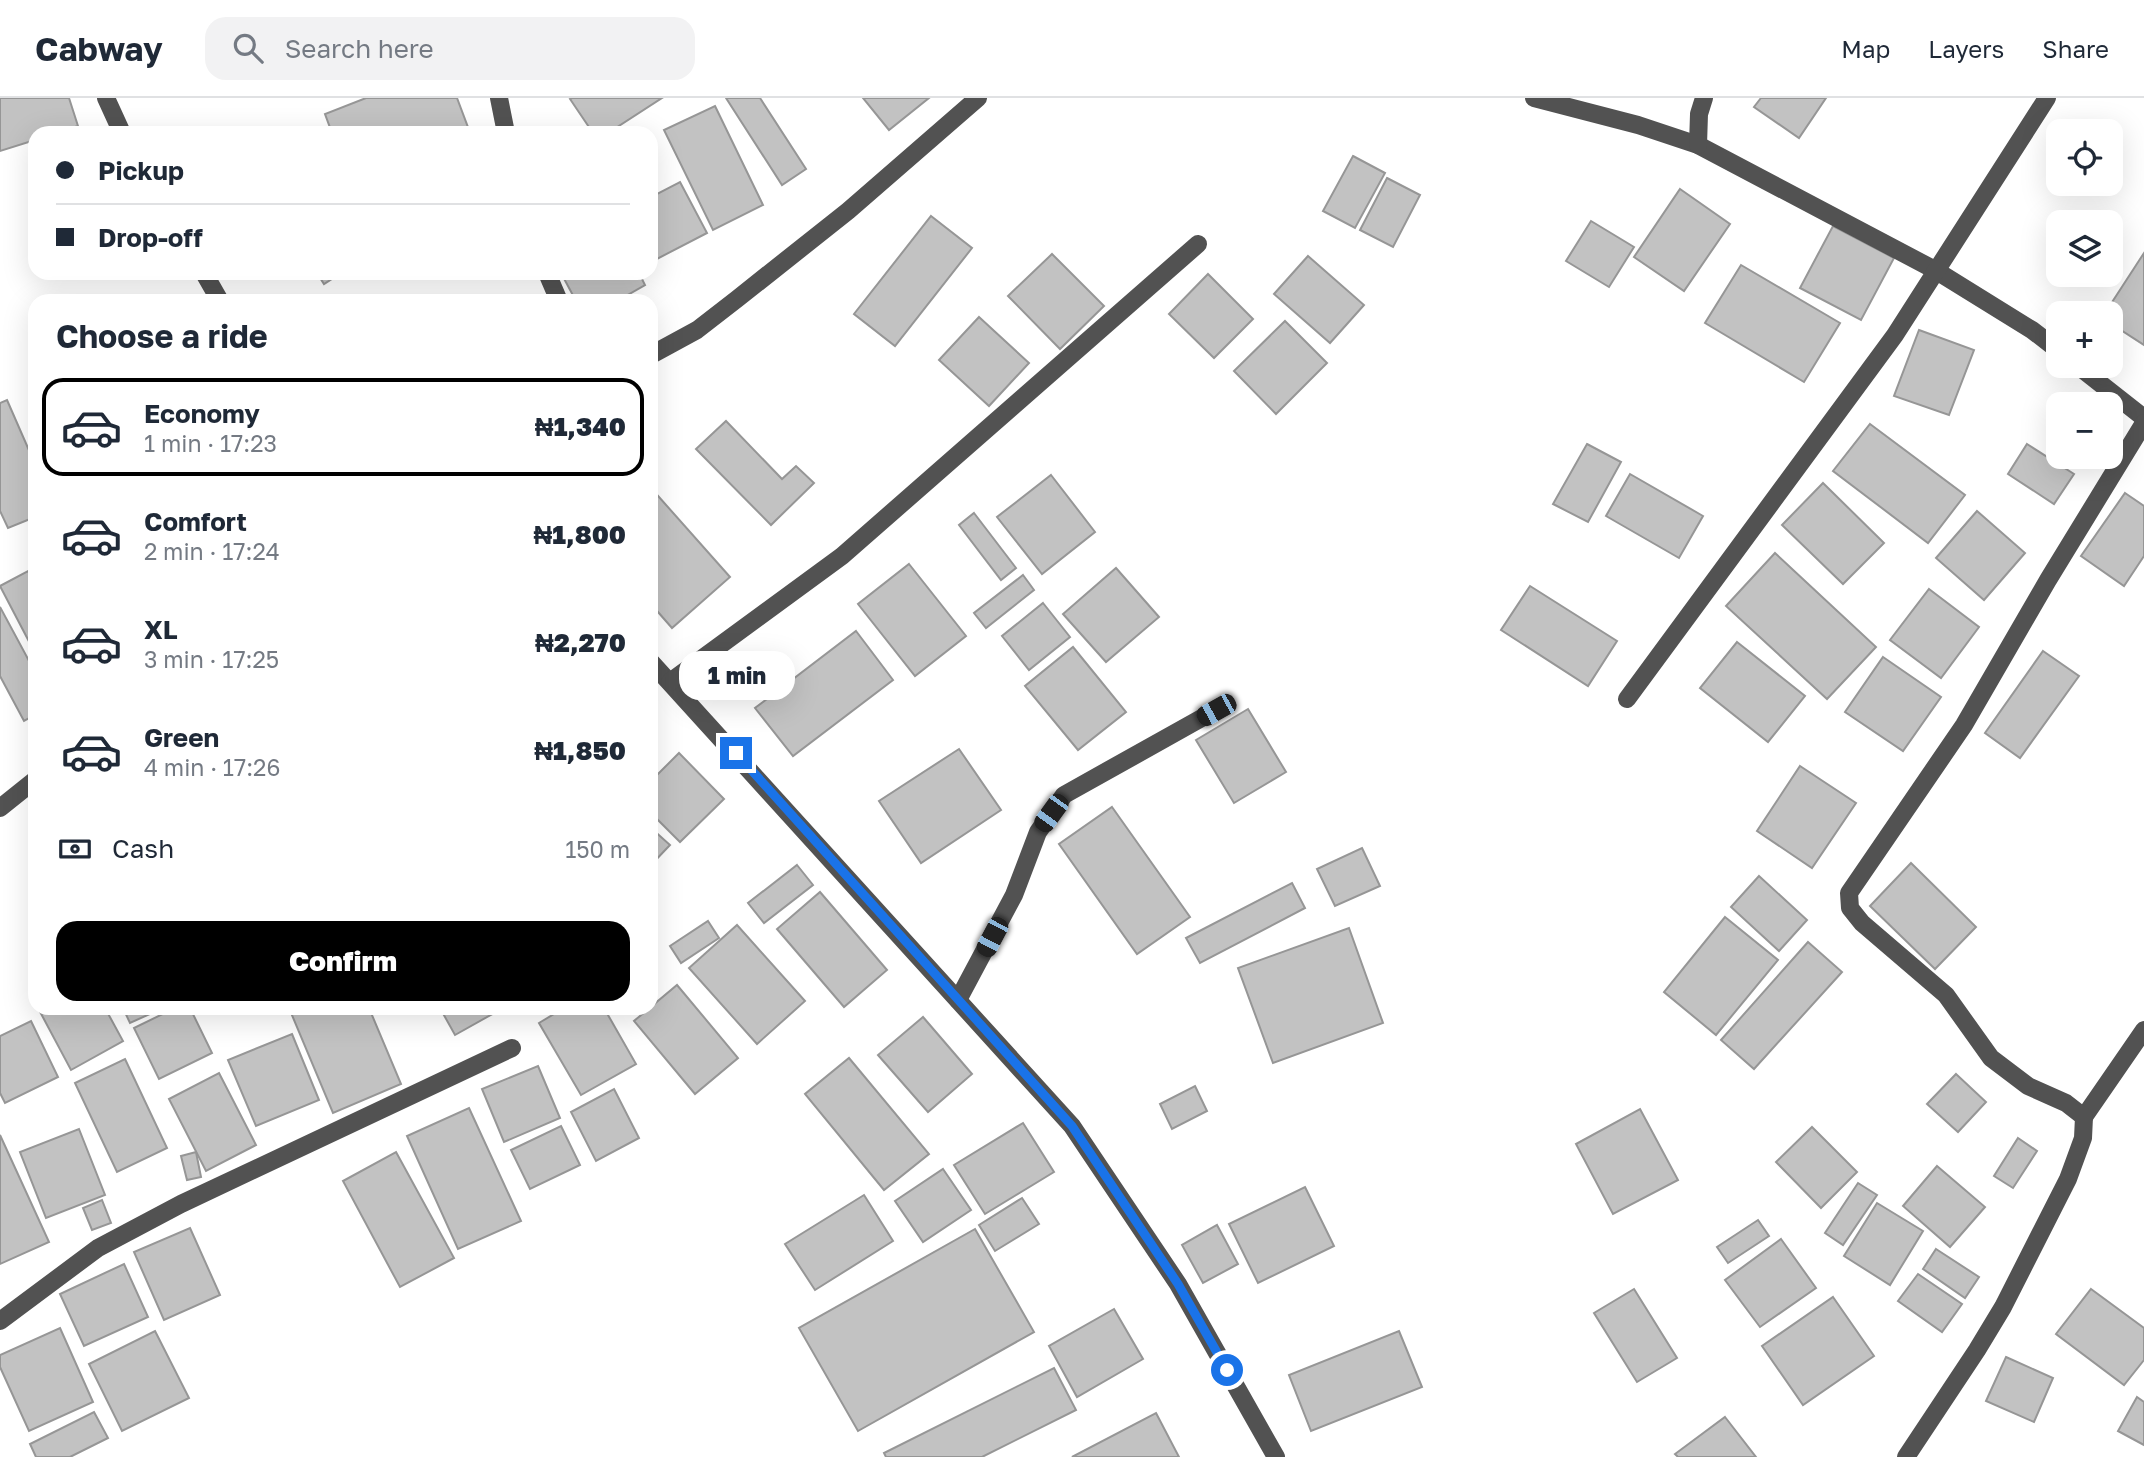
<!DOCTYPE html>
<meta charset="utf-8">
<style>
body{margin:0;font-family:"Golos Text",sans-serif;background:#f2f2f3;color:#1f2937;height:100vh;display:flex;flex-direction:column;font-size:26px;white-space:nowrap}
*{box-sizing:border-box;margin:0}
p{font-size:23px;color:#747a83}
.icon{flex:none;width:38px;height:38px;fill:none;stroke:currentColor;stroke-width:2;stroke-linecap:round;stroke-linejoin:round}
.map{position:relative;flex:1;overflow:hidden}
.details{position:absolute;left:28px;top:196px;width:630px;height:721px;display:flex;flex-direction:column;background:#fff;border-radius:21px;box-shadow:0 7px 28px #0002}
.details>*{flex:none}
.banner{position:absolute;left:28px;top:28px;width:630px;height:154px;border-radius:21px;box-shadow:0 7px 28px #0002;display:grid;align-content:center;height:154px;padding:0 28px;background:#fff}
.controls{position:absolute;left:2046px;top:21px;display:grid;gap:14px}
.controls a{display:grid;place-items:center;width:77px;height:77px;border-radius:14px;background:#fff;box-shadow:0 7px 28px #0002;font-size:35px}
.end{position:absolute;width:32px;height:32px;margin:-16px;border:9px solid #1a73e8;background:#fff;box-shadow:0 0 0 4px #fff}
.from{border-radius:50%}
.bubble{position:absolute;height:49px;border-radius:21px;background:#fff;box-shadow:0 7px 28px #0002;font-size:23px;font-weight:800;line-height:49px;text-align:center}
.car{position:absolute;width:21px;height:42px;margin:-21px -10px;border-radius:9px;box-shadow:0 0 5px 2px #0007;background:linear-gradient(#222 24%,#8ab4d8 0 40%,#222 0 76%,#8ab4d8 0 86%,#222 0)}
.banner b{display:flex;align-items:center;gap:24px;height:66px;font-size:26px}
.banner b+b{border-top:2px solid #e0e1e3}
.banner i{width:18px;height:18px;background:#1f2937}
ul{padding:0;list-style:none}
li{display:flex;align-items:center;gap:21px;height:98px;margin:0 14px 10px;padding:0 14px;border:4px solid transparent;border-radius:21px}
li div{flex:1}
li b{display:block;font-size:26px}
li em{font-style:normal;font-weight:800}
li.active{border-color:#000}
li>.icon{width:63px;height:63px;stroke-width:1.5}
h2{padding:0 28px;font-size:32px;line-height:84px}
.pay{display:flex;align-items:center;gap:18px;height:77px;padding:0 28px;font-size:26px}
.pay p{margin-inline-start:auto}
.action{display:flex;gap:14px;margin-top:auto;padding:14px 28px}
.action a{flex:1;height:80px;border-radius:21px;background:#000;color:#fff;font-size:28px;font-weight:800;line-height:80px;text-align:center}
header{display:flex;align-items:center;gap:42px;box-sizing:border-box;height:98px;padding:0 35px;background:#fff;border-bottom:2px solid #e0e1e3}
header strong{font-size:33px}
nav{display:flex;gap:38px;margin-inline-start:auto;font-size:24px}
.search{width:490px;height:63px;background:#f2f2f3;display:flex;align-items:center;gap:18px;box-sizing:border-box;padding:0 24px;border-radius:21px;color:#747a83;font-size:26px}
.map>svg:first-child{display:block}
.building{fill:#c2c2c2;stroke:#969696;stroke-width:2}
.lines{fill:none;stroke-linecap:round;stroke-linejoin:round}
.minor{stroke:#525252;stroke-width:18}
.route{stroke:#1a73e8;stroke-width:9}
</style>
<header>
<strong>Cabway</strong>
<div class="search"><svg class="icon" aria-label="search" viewBox="0 0 24 24"><circle cx="10" cy="10" r="6"/><path d="M15 15l6 6"/></svg>Search here</div>
<nav><a>Map</a><a>Layers</a><a>Share</a></nav>
</header>
<div class="map">
<svg width="2144" height="1359" viewBox="0 0 2144 1359">
<rect width="100%" height="100%" fill="#fff"/>
<g class="building">
<polygon points="0,0 69,0 78,28 56,35 35,35 35,42 0,53"/>
<polygon points="366,0 457,0 469,32 460,35 332,35 325,16"/>
<polygon points="572,0 662,0 608,35 593,35 570,1"/>
<polygon points="726,0 760,0 806,71 782,87"/>
<polygon points="863,0 929,0 889,32"/>
<polygon points="1761,0 1826,0 1799,40 1754,9"/>
<polygon points="715,8 763,107 713,132 664,32"/>
<polygon points="1353,58 1385,75 1355,130 1323,113"/>
<polygon points="1387,80 1420,97 1393,149 1360,132"/>
<polygon points="680,84 707,135 651,164 651,99"/>
<polygon points="1680,91 1730,126 1684,193 1634,159"/>
<polygon points="931,118 972,150 895,248 854,216"/>
<polygon points="1591,123 1634,149 1609,189 1566,163"/>
<polygon points="1833,128 1894,160 1861,222 1800,190"/>
<polygon points="2144,155 2144,247 2110,225 2110,215 2105,215"/>
<polygon points="1052,156 1104,208 1060,251 1008,198"/>
<polygon points="1308,158 1364,207 1330,245 1274,196"/>
<polygon points="1741,167 1840,225 1804,284 1705,225"/>
<polygon points="317,175 341,175 324,186"/>
<polygon points="561,175 639,175 645,187 617,203 576,203"/>
<polygon points="1208,176 1253,221 1214,260 1169,216"/>
<polygon points="979,219 1029,265 989,308 939,262"/>
<polygon points="1285,223 1327,265 1276,316 1234,273"/>
<polygon points="1919,232 1974,252 1949,317 1894,298"/>
<polygon points="7,302 35,366 35,419 8,430 0,413 0,305"/>
<polygon points="726,323 782,381 796,368 814,385 771,427 696,351"/>
<polygon points="1870,326 1965,397 1928,445 1833,373"/>
<polygon points="1587,346 1621,364 1588,424 1553,406"/>
<polygon points="2027,346 2074,376 2054,406 2008,376"/>
<polygon points="1630,376 1703,418 1679,460 1606,418"/>
<polygon points="1051,377 1095,434 1042,476 997,419"/>
<polygon points="1823,385 1884,445 1843,486 1782,427"/>
<polygon points="651,390 730,479 672,530 651,506"/>
<polygon points="2125,395 2144,408 2144,458 2124,488 2081,458"/>
<polygon points="1977,413 2025,455 1984,502 1936,460"/>
<polygon points="974,415 1016,470 1001,482 959,427"/>
<polygon points="1775,455 1876,549 1827,601 1726,508"/>
<polygon points="909,466 966,538 915,578 858,506"/>
<polygon points="1116,470 1159,519 1106,564 1063,516"/>
<polygon points="28,473 35,487 35,555 0,488"/>
<polygon points="1023,477 1034,492 986,530 974,515"/>
<polygon points="1530,488 1617,543 1588,588 1501,532"/>
<polygon points="1929,491 1979,529 1941,580 1890,542"/>
<polygon points="1043,505 1070,539 1029,572 1002,538"/>
<polygon points="0,509 35,574 35,617 24,623 0,578"/>
<polygon points="856,533 893,582 793,658 755,610"/>
<polygon points="1737,544 1805,598 1768,644 1700,590"/>
<polygon points="1073,549 1126,614 1078,652 1025,588"/>
<polygon points="2043,553 2079,578 2020,660 1985,635"/>
<polygon points="1883,559 1941,599 1903,653 1845,614"/>
<polygon points="1248,611 1286,674 1234,705 1196,642"/>
<polygon points="959,651 1001,712 921,765 879,703"/>
<polygon points="679,655 724,701 680,744 651,715 651,683"/>
<polygon points="1800,668 1856,705 1812,770 1757,733"/>
<polygon points="1112,709 1190,819 1137,856 1059,746"/>
<polygon points="651,730 670,747 651,767"/>
<polygon points="1362,750 1380,788 1335,808 1317,771"/>
<polygon points="1911,765 1976,829 1935,871 1870,808"/>
<polygon points="797,767 813,787 764,825 748,805"/>
<polygon points="1759,778 1807,822 1779,853 1731,809"/>
<polygon points="1292,785 1305,810 1200,865 1186,840"/>
<polygon points="820,794 887,872 844,909 777,831"/>
<polygon points="1725,819 1778,862 1716,937 1664,894"/>
<polygon points="708,823 719,840 681,865 670,848"/>
<polygon points="737,827 805,903 757,946 689,870"/>
<polygon points="1349,830 1383,925 1273,965 1238,870"/>
<polygon points="1808,844 1842,874 1754,971 1721,942"/>
<polygon points="677,887 738,960 695,996 634,923"/>
<polygon points="38,910 105,910 123,943 71,972"/>
<polygon points="123,910 163,910 130,925"/>
<polygon points="175,910 190,910 212,955 159,981 134,930"/>
<polygon points="289,910 369,910 401,986 333,1015"/>
<polygon points="440,910 494,910 496,914 455,937"/>
<polygon points="564,910 604,910 636,966 581,997 539,925"/>
<polygon points="923,919 972,976 928,1014 878,957"/>
<polygon points="31,923 58,979 5,1005 0,995 0,938"/>
<polygon points="292,936 319,1002 256,1028 228,962"/>
<polygon points="849,960 929,1056 884,1092 805,996"/>
<polygon points="125,961 167,1050 117,1074 75,985"/>
<polygon points="538,968 560,1020 504,1044 482,991"/>
<polygon points="219,975 256,1047 206,1073 169,1001"/>
<polygon points="1956,976 1986,1004 1958,1034 1927,1006"/>
<polygon points="1195,988 1207,1013 1172,1031 1160,1006"/>
<polygon points="614,991 639,1040 596,1063 571,1014"/>
<polygon points="469,1010 521,1123 458,1151 407,1038"/>
<polygon points="1640,1011 1678,1082 1613,1116 1576,1046"/>
<polygon points="1023,1025 1054,1074 985,1116 954,1067"/>
<polygon points="561,1028 580,1067 530,1091 511,1052"/>
<polygon points="1812,1029 1857,1074 1821,1110 1776,1064"/>
<polygon points="79,1031 105,1097 46,1120 20,1054"/>
<polygon points="0,1037 49,1144 0,1166"/>
<polygon points="2018,1040 2037,1053 2013,1090 1994,1078"/>
<polygon points="196,1054 201,1079 187,1082 181,1058"/>
<polygon points="396,1054 454,1160 400,1189 343,1083"/>
<polygon points="1937,1068 1985,1109 1950,1149 1903,1108"/>
<polygon points="943,1071 971,1112 923,1144 895,1103"/>
<polygon points="1858,1085 1877,1097 1843,1147 1825,1135"/>
<polygon points="1305,1089 1334,1148 1258,1185 1229,1126"/>
<polygon points="864,1097 893,1143 815,1192 785,1146"/>
<polygon points="1022,1100 1039,1126 995,1153 979,1127"/>
<polygon points="102,1102 111,1125 92,1132 83,1110"/>
<polygon points="1877,1105 1923,1133 1890,1187 1844,1158"/>
<polygon points="1758,1122 1769,1138 1728,1165 1717,1149"/>
<polygon points="1217,1127 1238,1166 1203,1185 1182,1147"/>
<polygon points="190,1130 220,1197 164,1222 134,1154"/>
<polygon points="975,1131 1034,1234 858,1333 799,1230"/>
<polygon points="1781,1141 1816,1190 1760,1229 1725,1182"/>
<polygon points="1936,1151 1979,1179 1965,1200 1923,1171"/>
<polygon points="124,1166 148,1219 84,1248 60,1196"/>
<polygon points="1918,1176 1962,1206 1942,1234 1898,1203"/>
<polygon points="1634,1191 1677,1260 1637,1284 1594,1215"/>
<polygon points="2091,1191 2144,1230 2144,1262 2124,1287 2056,1236"/>
<polygon points="1833,1199 1874,1258 1803,1307 1762,1248"/>
<polygon points="1114,1211 1143,1261 1077,1299 1049,1248"/>
<polygon points="60,1230 93,1304 29,1333 0,1269 0,1257"/>
<polygon points="155,1233 189,1300 122,1333 89,1266"/>
<polygon points="1399,1233 1422,1289 1311,1333 1289,1277"/>
<polygon points="2006,1259 2053,1280 2034,1324 1986,1303"/>
<polygon points="1054,1270 1076,1312 982,1359 886,1359 884,1355"/>
<polygon points="2137,1299 2144,1304 2144,1347 2118,1333"/>
<polygon points="94,1314 108,1340 70,1359 36,1359 30,1346"/>
<polygon points="1156,1315 1179,1359 1072,1359"/>
<polygon points="1725,1319 1756,1359 1678,1359 1675,1356"/>
</g>
<g class="lines">
<g class="minor">
<polyline points="106,0 122,35"/>
<polyline points="499,0 506,35"/>
<polyline points="1534,0 1638,27 1698,47 1935,172 2032,232 2058,252"/>
<polyline points="1698,47 1699,16 1704,0"/>
<polyline points="204,175 220,203"/>
<polyline points="547,175 559,203"/>
<polyline points="651,257 697,232 737,201 848,113 978,0"/>
<polyline points="2078,268 2144,320"/>
<polyline points="651,564 1072,1028 1178,1186 1276,1359"/>
<polyline points="670,584 842,458 1198,146"/>
<polyline points="1627,601 1895,237 2047,0"/>
<polyline points="0,710 35,682"/>
<polyline points="958,902 1014,797 1038,734 1064,697 1216,612"/>
<polyline points="2084,1019 2144,932"/>
<polyline points="0,1223 98,1150 181,1106 512,950"/>
<polyline points="1906,1359 1977,1252 2003,1209 2068,1081 2083,1040 2084,1019 2066,1005 2028,988 1991,960 1946,897 1862,825 1850,810 1849,795 1964,627 2048,482 2144,325"/>
</g>
</g>
<g class="lines">
<polyline class="route" points="736,655 1072,1028 1178,1186 1227,1272"/>
</g>
</svg>
<div class="controls">
<a><svg class="icon" aria-label="locate" viewBox="0 0 24 24"><circle cx="12" cy="12" r="6"/><path d="M12 2v4M12 18v4M2 12h4M18 12h4"/></svg></a>
<a><svg class="icon" aria-label="layers" viewBox="0 0 24 24"><path d="M12 4l9 5-9 5-9-5zM3 14l9 5 9-5"/></svg></a>
<a>+</a>
<a>−</a>
</div>
<i class="end from" style="left:1227px;top:1272px"></i>
<i class="end" style="left:736px;top:655px"></i>
<div class="bubble" style="left:679px;top:553px;width:116px">1 min</div>
<i class="car" style="left:1216px;top:612px;rotate:241deg"></i>
<i class="car" style="left:1051px;top:715px;rotate:216deg"></i>
<i class="car" style="left:992px;top:839px;rotate:208deg"></i>
<div class="banner">
<b><i class="from"></i>Pickup</b>
<b><i></i>Drop-off</b>
</div>
<section class="details">
<h2>Choose a ride</h2>
<ul>
<li class="active"><svg class="icon" aria-label="car" viewBox="0 0 24 24"><path d="M5 17H2v-5l4-1 3-4h7l3 4 3 1v5h-3M9 17h6M6 11h13"/><circle cx="7" cy="17" r="2"/><circle cx="17" cy="17" r="2"/></svg><div><b>Economy</b><p>1 min · 17:23</p></div><em>₦1,340</em></li>
<li><svg class="icon" aria-label="car" viewBox="0 0 24 24"><path d="M5 17H2v-5l4-1 3-4h7l3 4 3 1v5h-3M9 17h6M6 11h13"/><circle cx="7" cy="17" r="2"/><circle cx="17" cy="17" r="2"/></svg><div><b>Comfort</b><p>2 min · 17:24</p></div><em>₦1,800</em></li>
<li><svg class="icon" aria-label="car" viewBox="0 0 24 24"><path d="M5 17H2v-5l4-1 3-4h7l3 4 3 1v5h-3M9 17h6M6 11h13"/><circle cx="7" cy="17" r="2"/><circle cx="17" cy="17" r="2"/></svg><div><b>XL</b><p>3 min · 17:25</p></div><em>₦2,270</em></li>
<li><svg class="icon" aria-label="car" viewBox="0 0 24 24"><path d="M5 17H2v-5l4-1 3-4h7l3 4 3 1v5h-3M9 17h6M6 11h13"/><circle cx="7" cy="17" r="2"/><circle cx="17" cy="17" r="2"/></svg><div><b>Green</b><p>4 min · 17:26</p></div><em>₦1,850</em></li>
</ul>
<div class="pay"><svg class="icon" aria-label="cash" viewBox="0 0 24 24"><path d="M3 7h18v10H3z"/><circle cx="12" cy="12" r="2"/></svg>Cash<p>150 m</p></div>
<div class="action"><a>Confirm</a></div>
</section>
</div>
